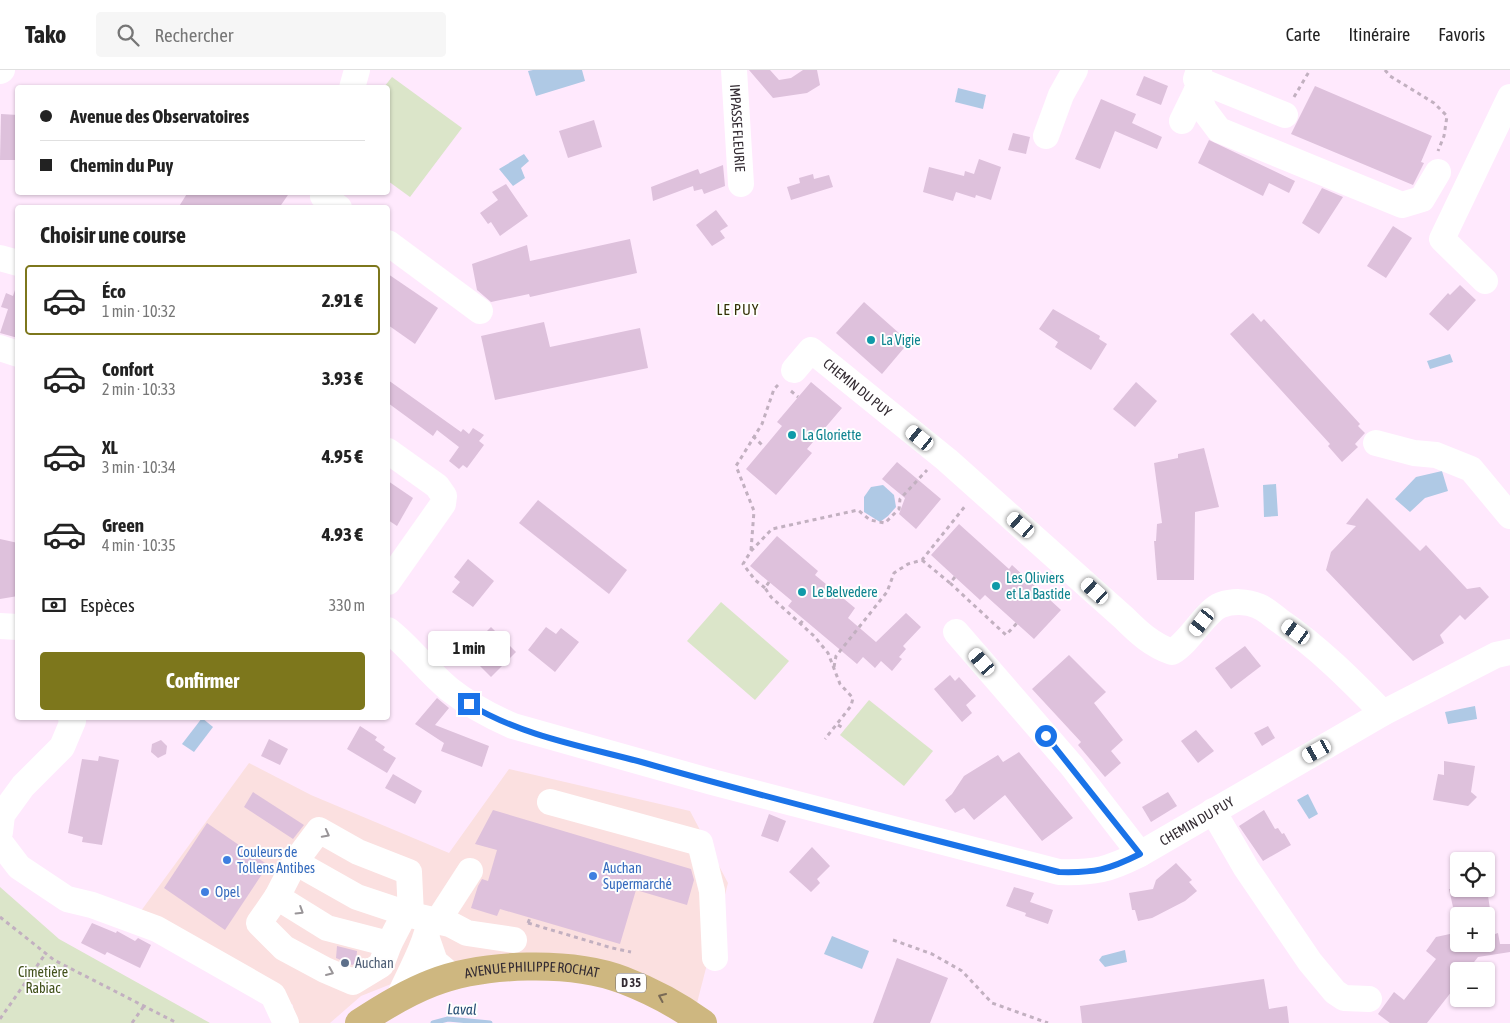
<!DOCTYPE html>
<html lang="fr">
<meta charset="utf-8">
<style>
body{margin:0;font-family:"Asap Condensed",sans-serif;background:#f6f6f6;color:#222;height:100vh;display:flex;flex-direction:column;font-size:19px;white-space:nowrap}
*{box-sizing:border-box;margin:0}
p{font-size:16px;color:#767676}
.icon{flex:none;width:28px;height:28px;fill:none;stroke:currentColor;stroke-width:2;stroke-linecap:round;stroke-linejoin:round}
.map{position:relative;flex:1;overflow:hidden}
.panel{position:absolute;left:15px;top:135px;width:375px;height:515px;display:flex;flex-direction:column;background:#fff;border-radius:5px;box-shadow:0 1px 4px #0004}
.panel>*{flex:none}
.guide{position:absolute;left:15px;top:15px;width:375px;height:110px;border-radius:5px;box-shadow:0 1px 4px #0004;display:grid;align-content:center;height:110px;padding:0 25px;background:#fff}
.buttons{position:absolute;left:1450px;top:782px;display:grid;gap:10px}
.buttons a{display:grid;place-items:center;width:45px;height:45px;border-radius:5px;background:#fff;box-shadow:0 1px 4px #0004;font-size:25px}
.end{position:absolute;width:22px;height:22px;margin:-11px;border:6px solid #1a73e8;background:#fff;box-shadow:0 0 0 2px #fff}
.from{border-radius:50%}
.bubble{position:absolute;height:35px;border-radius:5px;background:#fff;box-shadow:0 1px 4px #0004;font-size:16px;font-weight:700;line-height:35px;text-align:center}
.car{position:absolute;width:15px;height:30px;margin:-15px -8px;border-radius:6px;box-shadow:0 0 4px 1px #0007;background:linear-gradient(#fff 24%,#345 0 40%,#fff 0 76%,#345 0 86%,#fff 0)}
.guide b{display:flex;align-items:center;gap:18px;height:48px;font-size:19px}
.guide b+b{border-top:1px solid #e0e0e0}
.guide i{width:12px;height:12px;background:#222}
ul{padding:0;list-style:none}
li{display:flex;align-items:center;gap:15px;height:70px;margin:0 10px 8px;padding:0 15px;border:2px solid transparent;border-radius:5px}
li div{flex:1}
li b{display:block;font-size:19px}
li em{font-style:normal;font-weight:700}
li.on{border-color:#7d771c}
li>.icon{width:45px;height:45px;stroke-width:1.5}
h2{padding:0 25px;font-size:22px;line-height:60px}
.pay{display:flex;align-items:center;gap:12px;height:55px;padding:0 25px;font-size:19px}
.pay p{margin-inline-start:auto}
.action{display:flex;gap:10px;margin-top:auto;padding:10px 25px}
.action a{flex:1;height:58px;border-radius:5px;background:#7d771c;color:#fff;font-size:20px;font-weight:700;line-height:58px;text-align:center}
header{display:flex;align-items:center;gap:30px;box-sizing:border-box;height:70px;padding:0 25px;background:#fff;border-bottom:1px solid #e0e0e0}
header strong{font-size:24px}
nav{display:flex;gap:28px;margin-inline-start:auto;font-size:18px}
.search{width:350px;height:45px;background:#f6f6f6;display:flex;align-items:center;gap:12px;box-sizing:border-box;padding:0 18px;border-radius:5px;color:#767676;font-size:19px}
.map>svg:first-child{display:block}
.commercial{fill:#fbe0e0}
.green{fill:#dbe5c9}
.water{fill:#afc9e5}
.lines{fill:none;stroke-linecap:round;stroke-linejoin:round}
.stream{stroke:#afc9e5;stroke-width:5}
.building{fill:#dec1dc}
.path{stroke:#c2b0c0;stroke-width:3;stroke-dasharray:4 4;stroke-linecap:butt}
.minor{stroke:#fff;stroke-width:26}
.major{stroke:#ceb780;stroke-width:28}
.oneway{stroke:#999598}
.oneway2{stroke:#796a55}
.route{stroke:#1a73e8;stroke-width:6}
.culture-dot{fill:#0f9aa8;stroke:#fefefe;stroke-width:2}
.shop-dot{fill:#3f7fe0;stroke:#fefefe;stroke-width:2}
.service-dot{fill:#5c6f8a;stroke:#fefefe;stroke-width:2}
.labels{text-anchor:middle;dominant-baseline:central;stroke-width:4;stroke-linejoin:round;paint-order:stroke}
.shield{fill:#fefefe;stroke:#706a6f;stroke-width:1}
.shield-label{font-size:12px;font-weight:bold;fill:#332b32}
.street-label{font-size:14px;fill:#332b32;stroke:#fefefe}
.culture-label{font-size:14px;fill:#0d838f;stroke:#fefefe;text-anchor:start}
.shop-label{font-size:14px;fill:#366cbe;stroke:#fefefe;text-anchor:start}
.service-label{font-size:14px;fill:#4e5e75;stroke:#fefefe;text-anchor:start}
.park-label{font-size:14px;fill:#42511b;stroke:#fefefe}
.neighbourhood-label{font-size:15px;letter-spacing:1px;fill:#333005;stroke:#fefefe}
.water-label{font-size:15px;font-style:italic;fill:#264d74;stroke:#fefefe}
</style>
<header>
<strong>Tako</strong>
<div class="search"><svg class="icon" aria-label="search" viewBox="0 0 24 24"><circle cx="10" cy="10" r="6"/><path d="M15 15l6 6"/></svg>Rechercher</div>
<nav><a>Carte</a><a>Itinéraire</a><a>Favoris</a></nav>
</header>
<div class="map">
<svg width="1510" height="953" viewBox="0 0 1510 953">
<rect width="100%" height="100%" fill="#ffe9fd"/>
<polygon class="commercial" points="249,693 311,725 449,783 509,699 690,741 728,813 697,933 637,904 424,901 361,926 330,953 294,953 293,935 221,889 138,845"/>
<g class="green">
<polygon points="392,7 462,58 410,127 388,111 388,18 384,17"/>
<polygon points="721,532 789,591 755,630 687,571"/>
<polygon points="869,630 933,681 904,716 840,665"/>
<polygon points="0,817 59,869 210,953 0,953"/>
</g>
<g class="water">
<polygon points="533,0 582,0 585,11 536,26 528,1"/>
<polygon points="958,18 986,25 983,39 955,32"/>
<polygon points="524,84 529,91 521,98 525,108 513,116 499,99"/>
<polygon points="1450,284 1453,292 1430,299 1427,291"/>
<polygon points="1442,401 1448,421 1425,428 1410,442 1395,429 1416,407"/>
<polygon points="1276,414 1278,446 1264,447 1263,415"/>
<polygon points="883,415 894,425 896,437 888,446 880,452 864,442 864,427 871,417"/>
<polygon points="1475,636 1477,649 1448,654 1445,642"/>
<polygon points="202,648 213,657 194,682 182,674"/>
<polygon points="1308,724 1318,744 1309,749 1297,730"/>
<polygon points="832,866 869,881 862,899 824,884"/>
<polygon points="1125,880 1127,892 1105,897 1099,890 1102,886"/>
</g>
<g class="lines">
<polyline class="stream" points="433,953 448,949 490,953"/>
</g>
<g class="building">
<polygon points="749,0 770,0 779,10 791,8 803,0 817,0 820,15 807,23 773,28"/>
<polygon points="1144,6 1168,16 1161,35 1136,25"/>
<polygon points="1315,16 1432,66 1421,92 1424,93 1413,115 1291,64"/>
<polygon points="1101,29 1136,44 1132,53 1162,67 1157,79 1115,61 1100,99 1075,89"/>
<polygon points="1,44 18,45 18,90 0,90"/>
<polygon points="594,50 602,77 568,88 559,61"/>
<polygon points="1013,63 1030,67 1026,84 1008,80"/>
<polygon points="1209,70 1295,111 1289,123 1269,113 1263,126 1198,93"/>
<polygon points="979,89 1001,97 991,130 976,125 975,128 956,122 953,131 923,122 929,97 964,106 965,101 974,104"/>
<polygon points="723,95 725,116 704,124 702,119 694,121 693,116 653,131 651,117 698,99 700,104"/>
<polygon points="813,104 814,109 829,105 833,117 791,130 787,117 800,113 799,108"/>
<polygon points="506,114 528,146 500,166 491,152 488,154 480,143 498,130 492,122"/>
<polygon points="1322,118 1343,127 1319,164 1302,153"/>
<polygon points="188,122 290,122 279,138 178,138"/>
<polygon points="716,140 728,156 720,161 725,168 712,176 696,155"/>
<polygon points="1393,156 1412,168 1386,208 1367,196"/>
<polygon points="630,169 637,203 530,227 529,224 491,232 477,220 472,194 527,175 530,191"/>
<polygon points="388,204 438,238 415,274 388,255"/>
<polygon points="1460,215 1476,230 1448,261 1429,244 1448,223 1450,225"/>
<polygon points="15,220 18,220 18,268 0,263 8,239 1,237 6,223 13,226"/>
<polygon points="864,232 909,272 882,304 836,263"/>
<polygon points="1053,239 1100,266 1099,269 1107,274 1091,300 1055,277 1058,272 1039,259"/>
<polygon points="1253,243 1261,252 1264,249 1360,354 1358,356 1365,363 1355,374 1358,377 1342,392 1328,376 1330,374 1230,264"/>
<polygon points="544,252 550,277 640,258 648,298 495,330 481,266"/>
<polygon points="388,310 461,362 463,359 469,364 473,358 484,365 479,371 484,375 467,398 463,395 459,399 449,391 459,377 437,360 433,366 388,333"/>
<polygon points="811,312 842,338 807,379 812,383 776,425 746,399 782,356 777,352"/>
<polygon points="1136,312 1157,331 1135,357 1113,339"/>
<polygon points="1204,378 1219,437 1195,442 1194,510 1157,510 1154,471 1156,471 1157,454 1162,453 1154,393 1178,388 1178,384"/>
<polygon points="897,392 941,429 916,459 899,444 905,428 882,409"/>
<polygon points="388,411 413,428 397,456 388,450"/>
<polygon points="1367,428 1420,481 1426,475 1467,519 1480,517 1489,527 1465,550 1460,545 1440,565 1444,573 1413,591 1326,500 1331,482 1356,456 1346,454"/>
<polygon points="538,430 627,500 609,524 519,453"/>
<polygon points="959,454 1009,499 1012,495 1061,540 1034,569 985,525 980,530 931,485"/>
<polygon points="777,466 818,501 815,505 855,538 848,548 876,572 906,543 921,557 903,576 906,579 899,587 902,589 892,601 881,591 875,598 863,587 857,594 788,536 792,531 750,496"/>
<polygon points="0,469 18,473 18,526 0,529"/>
<polygon points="468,489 494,511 473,537 452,522 460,512 454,507"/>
<polygon points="491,557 516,582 491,607 466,582"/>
<polygon points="546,557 556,564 561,558 579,572 555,602 528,580"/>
<polygon points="1245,576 1261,596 1231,619 1215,598"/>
<polygon points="1069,585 1106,622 1094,633 1123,670 1111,681 1121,693 1105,707 1078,675 1081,672 1032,619"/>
<polygon points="950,605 955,611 959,607 976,626 966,635 972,643 962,652 934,619"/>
<polygon points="437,628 449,638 435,655 489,676 482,697 441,681 444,673 415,654"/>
<polygon points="360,656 377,667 375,670 385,677 383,680 396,688 387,703 347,679"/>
<polygon points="1268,656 1275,668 1262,676 1254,663"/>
<polygon points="1196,660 1214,681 1198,693 1181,671"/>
<polygon points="269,669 288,679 280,695 261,686"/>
<polygon points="161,670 167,676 166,684 158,688 151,682 152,674"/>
<polygon points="1019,682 1073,748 1042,771 1005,725 974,750 964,738 955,743 945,730 952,724 964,706 998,685 1003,692"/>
<polygon points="99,686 119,690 102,775 82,772 83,767 68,763 82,689 98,691"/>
<polygon points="1444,691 1475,696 1471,722 1477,727 1468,736 1433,730 1438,704 1444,705"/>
<polygon points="393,704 422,721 415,734 385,718"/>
<polygon points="253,722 304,755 293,769 244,737"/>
<polygon points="1168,722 1177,736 1151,752 1142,737"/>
<polygon points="493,740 691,799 694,810 687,835 636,820 620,874 500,839 497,846 471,838 478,816 482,809 488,811 497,780 475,774"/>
<polygon points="1264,740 1275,759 1278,758 1282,764 1284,763 1291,775 1263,791 1239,756"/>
<polygon points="769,744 786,751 778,772 761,766"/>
<polygon points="207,753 268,795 225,860 164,818"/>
<polygon points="812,777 830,796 817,809 820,813 811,822 789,802"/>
<polygon points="1176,793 1192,810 1189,812 1197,821 1185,831 1152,848 1138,851 1135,840 1132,840 1129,823 1153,819 1156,810"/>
<polygon points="1014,817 1034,823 1030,832 1053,840 1048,854 1025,846 1026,843 1006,836"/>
<polygon points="1449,819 1487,819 1491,846 1455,846"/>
<polygon points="92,853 116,863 117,861 135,871 138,868 151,875 140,898 107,882 105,885 81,873"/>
<polygon points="1459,862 1459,874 1486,874 1486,867 1498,863 1500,874 1510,874 1510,882 1478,887 1467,901 1459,901 1459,912 1427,953 1390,953 1378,944 1394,922 1404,930 1436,889 1426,881 1436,867"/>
<polygon points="337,876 357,881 356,893 352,895 336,888"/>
<polygon points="897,888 948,908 930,953 873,953"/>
<polygon points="1264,909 1269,939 1287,936 1289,953 1082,953 1080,936"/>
</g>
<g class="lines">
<g class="path">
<polyline points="1385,0 1390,6 1434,33 1447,46 1444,66 1438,81"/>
<polyline points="1294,27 1310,0"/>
<polyline points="791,321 798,327"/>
<polyline points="753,366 764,377"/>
<polyline points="751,480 754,441 736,396 762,354 774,319 778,315"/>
<polyline points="922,490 950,513 955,507"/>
<polyline points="769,512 765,518 771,527 814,566 828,583 840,614 853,628 851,636 825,669"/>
<polyline points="950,513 1006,565 1017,553"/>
<polyline points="765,518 755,510 743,494 751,481 772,459 858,440 870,450 885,453 899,439 900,429 927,400"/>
<polyline points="800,554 804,549"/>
<polyline points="834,597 836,586 887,522 894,503 908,494 922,490 966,435"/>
<polyline points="838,655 845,659"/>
<polyline points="0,847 54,890 177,953"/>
<polyline points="528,853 612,878 631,882"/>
<polyline points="528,853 530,848"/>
<polyline points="893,870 932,884 962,901 992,933 1048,953"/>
<polyline points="0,949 46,883"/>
<polyline points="132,953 144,936"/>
</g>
<g class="minor">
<path id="s1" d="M734,0l7,114"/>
<polyline points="1199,0 1196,9 1285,45"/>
<polyline points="0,1 2,0"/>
<polyline points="352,18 357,0"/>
<polyline points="1197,20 1204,40 1219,60 1402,135 1422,129 1438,102"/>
<polyline points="1182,51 1201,12"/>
<polyline points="1046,66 1061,25 1075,0"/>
<polyline points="324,122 323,126 339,138"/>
<polyline points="388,173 480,241"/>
<polyline points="0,188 18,193"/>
<polyline points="1485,211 1442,169 1510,27"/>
<polyline points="0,278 18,284"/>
<path id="s2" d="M794,300l17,-20 136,110 177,158c15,15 28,27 48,34 19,-11 33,-41 49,-47 11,-4 26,-4 37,1 8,3 15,10 22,15 38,26 71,59 103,92"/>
<polyline points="1376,373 1414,383 1436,385 1471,399 1510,446"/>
<polyline points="388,381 437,416 444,426 443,434 388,512"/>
<polyline points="0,556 18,557"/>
<path id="s3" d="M388,560c22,17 39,41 61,59 20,16 41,27 64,37l199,56 347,90c36,1 49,-2 81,-18l243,-141 113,-58 14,-3"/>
<polyline points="956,562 1072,696 1140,784"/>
<polyline points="550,732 700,773 712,821 715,888"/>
<polyline points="1213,741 1246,798 1310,892 1335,922 1344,928 1369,929"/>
<polyline points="0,762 2,745 23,716 62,677 73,651 71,648"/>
<polyline points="0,772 19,797 67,829 92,835 157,859 273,925 286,953"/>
<polyline points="295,792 357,827 411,845 450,854 467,863 514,870"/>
<polyline points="277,827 259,853 284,878 325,900 353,912 381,895 389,874"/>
<polyline points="405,843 389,874 327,858 277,827 295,792 319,760 358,782 409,802 411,845"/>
<polyline points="437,852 470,801"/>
<polyline points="427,869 435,892 453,907"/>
<path d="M399,927c11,-25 26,-50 31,-77"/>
</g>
<path class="major" id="s4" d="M359,953c24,-16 47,-30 73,-40 51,-20 139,-23 191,-3 29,11 55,25 80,43"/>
</g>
<defs><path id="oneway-chevron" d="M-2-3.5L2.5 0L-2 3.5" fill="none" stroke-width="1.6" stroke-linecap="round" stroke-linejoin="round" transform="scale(1.25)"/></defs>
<g class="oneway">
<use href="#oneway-chevron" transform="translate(326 764) rotate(28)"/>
<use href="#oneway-chevron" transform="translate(300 841) rotate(32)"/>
<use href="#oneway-chevron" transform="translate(330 902) rotate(23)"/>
</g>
<use class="oneway2" href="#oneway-chevron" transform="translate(662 927) rotate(-156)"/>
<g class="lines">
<path class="route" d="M469,634c52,32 117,43 176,59 137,39 276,73 414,109 36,1 49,-2 81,-18l-94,-118"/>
</g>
<g class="culture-dot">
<circle cx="871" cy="270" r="5"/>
<circle cx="792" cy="365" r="5"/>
<circle cx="996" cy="516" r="5"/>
<circle cx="802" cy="522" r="5"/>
</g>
<g class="shop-dot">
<circle cx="227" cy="790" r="5"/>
<circle cx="593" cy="806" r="5"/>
<circle cx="205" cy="822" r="5"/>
</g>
<circle class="service-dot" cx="345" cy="893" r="5"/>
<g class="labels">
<rect class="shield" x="616" y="903.5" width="30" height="19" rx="4"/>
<g class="shield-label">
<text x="631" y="913">D 35</text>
</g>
<g class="street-label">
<text stroke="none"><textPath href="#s1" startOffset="58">IMPASSE FLEURIE</textPath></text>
<text stroke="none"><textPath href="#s2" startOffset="86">CHEMIN DU PUY</textPath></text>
<text stroke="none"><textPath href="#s3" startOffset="874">CHEMIN DU PUY</textPath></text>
<text stroke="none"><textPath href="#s4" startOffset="185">AVENUE PHILIPPE ROCHAT</textPath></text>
</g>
<g class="culture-label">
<text x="881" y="270">La Vigie</text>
<text x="802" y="365">La Gloriette</text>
<text x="1006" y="508">Les Oliviers<tspan x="1006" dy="16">et La Bastide</tspan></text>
<text x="812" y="522">Le Belvedere</text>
</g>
<g class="shop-label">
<text x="237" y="782">Couleurs de<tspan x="237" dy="16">Tollens Antibes</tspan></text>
<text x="603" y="798">Auchan<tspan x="603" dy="16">Supermarché</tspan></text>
<text x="215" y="822">Opel</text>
</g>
<g class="service-label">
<text x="355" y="893">Auchan</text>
</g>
<g class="park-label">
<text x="43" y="902">Cimetière<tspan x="43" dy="16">Rabiac</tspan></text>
</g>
<g class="neighbourhood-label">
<text x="738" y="239">LE PUY</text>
</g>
<g class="water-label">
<text transform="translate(462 939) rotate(1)">Laval</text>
</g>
</g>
</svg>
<div class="buttons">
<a><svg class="icon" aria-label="locate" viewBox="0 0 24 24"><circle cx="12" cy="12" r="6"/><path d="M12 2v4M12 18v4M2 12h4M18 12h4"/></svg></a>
<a>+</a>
<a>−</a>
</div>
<i class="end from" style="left:1046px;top:666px"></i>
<i class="end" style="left:469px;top:634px"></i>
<div class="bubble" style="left:428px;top:561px;width:82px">1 min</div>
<i class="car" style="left:920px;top:368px;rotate:309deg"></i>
<i class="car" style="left:1021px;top:455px;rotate:311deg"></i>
<i class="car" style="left:1095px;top:521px;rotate:312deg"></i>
<i class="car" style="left:1202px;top:552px;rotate:217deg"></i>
<i class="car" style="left:1296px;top:562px;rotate:305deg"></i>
<i class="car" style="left:982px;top:592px;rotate:319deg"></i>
<i class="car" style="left:1317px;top:681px;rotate:241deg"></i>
<div class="guide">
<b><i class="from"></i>Avenue des Observatoires</b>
<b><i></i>Chemin du Puy</b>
</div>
<section class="panel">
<h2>Choisir une course</h2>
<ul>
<li class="on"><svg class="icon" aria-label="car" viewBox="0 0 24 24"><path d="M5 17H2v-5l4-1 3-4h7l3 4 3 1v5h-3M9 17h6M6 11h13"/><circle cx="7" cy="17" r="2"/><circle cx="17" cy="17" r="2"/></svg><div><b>Éco</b><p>1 min · 10:32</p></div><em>2.91 €</em></li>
<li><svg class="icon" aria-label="car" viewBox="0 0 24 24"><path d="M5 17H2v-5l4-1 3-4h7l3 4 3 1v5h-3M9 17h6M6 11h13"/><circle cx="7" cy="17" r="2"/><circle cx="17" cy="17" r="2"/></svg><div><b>Confort</b><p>2 min · 10:33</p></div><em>3.93 €</em></li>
<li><svg class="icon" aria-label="car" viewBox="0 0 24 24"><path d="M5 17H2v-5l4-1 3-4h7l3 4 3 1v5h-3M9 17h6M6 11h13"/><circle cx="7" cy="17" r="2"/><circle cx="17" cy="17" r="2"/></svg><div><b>XL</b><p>3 min · 10:34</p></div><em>4.95 €</em></li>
<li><svg class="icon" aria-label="car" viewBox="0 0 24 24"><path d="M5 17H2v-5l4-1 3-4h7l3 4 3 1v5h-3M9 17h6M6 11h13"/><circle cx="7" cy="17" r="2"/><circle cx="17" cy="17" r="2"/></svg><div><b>Green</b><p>4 min · 10:35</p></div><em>4.93 €</em></li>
</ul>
<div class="pay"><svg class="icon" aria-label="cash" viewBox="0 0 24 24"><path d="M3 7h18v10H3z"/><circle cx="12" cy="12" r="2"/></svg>Espèces<p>330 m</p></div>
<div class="action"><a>Confirmer</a></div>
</section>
</div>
